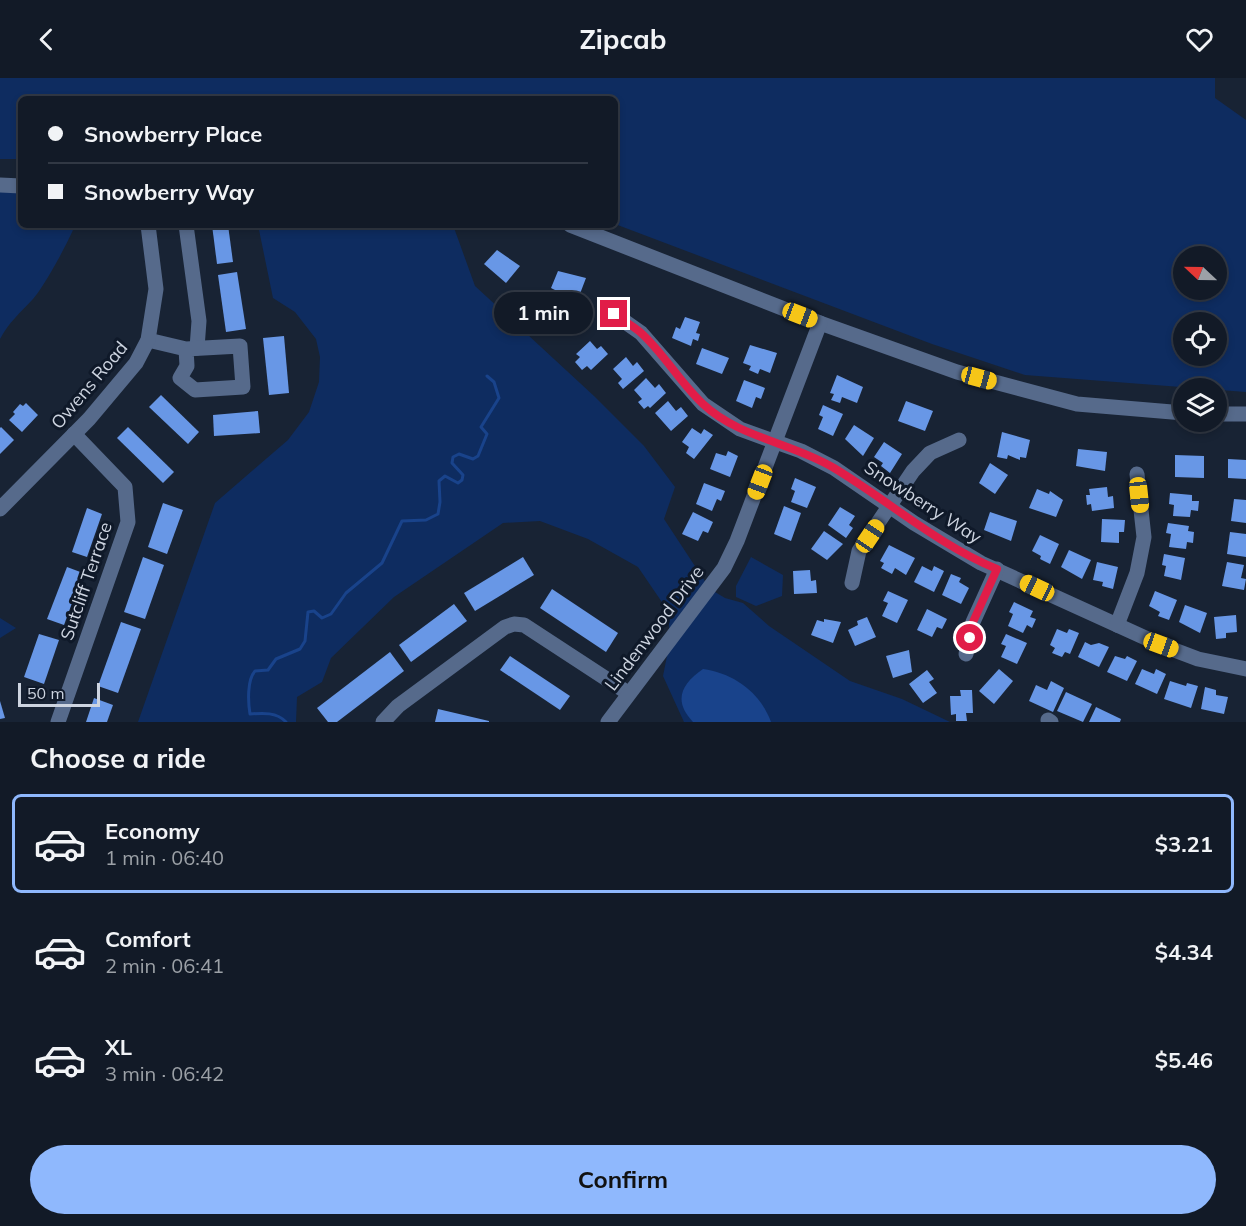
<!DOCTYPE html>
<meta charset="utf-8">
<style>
body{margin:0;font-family:Mulish,sans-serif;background:#1b232f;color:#f1f3f6;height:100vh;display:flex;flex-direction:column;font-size:22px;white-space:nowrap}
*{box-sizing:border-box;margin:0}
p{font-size:20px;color:#9ca1a7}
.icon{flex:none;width:33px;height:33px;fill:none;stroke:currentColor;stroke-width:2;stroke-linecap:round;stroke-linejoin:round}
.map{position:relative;height:644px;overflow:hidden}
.details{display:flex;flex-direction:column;background:#121a27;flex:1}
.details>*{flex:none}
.hud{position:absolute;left:18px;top:18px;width:600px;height:132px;border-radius:9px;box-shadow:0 3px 9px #0003,0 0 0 2px #313844;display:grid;align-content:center;height:132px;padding:0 30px;background:#121a27}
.needle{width:39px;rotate:292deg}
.tools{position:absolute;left:1173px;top:168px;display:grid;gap:12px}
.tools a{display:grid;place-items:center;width:54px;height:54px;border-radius:50%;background:#121a27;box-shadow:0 3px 9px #0003,0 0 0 2px #313844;font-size:30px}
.scale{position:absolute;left:18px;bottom:15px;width:82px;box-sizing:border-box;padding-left:6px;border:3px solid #cdd4e0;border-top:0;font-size:16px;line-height:21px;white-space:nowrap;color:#cdd4e0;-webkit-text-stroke:4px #0f1929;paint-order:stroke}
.end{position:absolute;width:27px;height:27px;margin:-14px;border:8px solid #e11d48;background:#fff;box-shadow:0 0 0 3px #fff}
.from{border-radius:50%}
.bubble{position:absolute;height:42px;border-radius:21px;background:#121a27;box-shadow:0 3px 9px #0003,0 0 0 2px #313844;font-size:20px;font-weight:700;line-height:42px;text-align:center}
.car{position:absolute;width:18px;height:36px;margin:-18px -9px;border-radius:8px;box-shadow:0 0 4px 2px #0007;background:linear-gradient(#f5c518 24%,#345 0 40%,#f5c518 0 76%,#345 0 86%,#f5c518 0)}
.hud b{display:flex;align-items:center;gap:21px;height:57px;font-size:22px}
.hud b+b{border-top:2px solid #313844}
.hud i{width:15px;height:15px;background:#f1f3f6}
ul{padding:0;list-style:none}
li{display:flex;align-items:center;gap:18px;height:99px;margin:0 12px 9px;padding:0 18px;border:3px solid transparent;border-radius:9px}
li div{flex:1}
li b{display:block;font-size:22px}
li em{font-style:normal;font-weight:700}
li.on{border-color:#8fb8fd}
li>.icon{width:54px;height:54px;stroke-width:1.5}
h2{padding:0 30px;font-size:27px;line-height:72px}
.action{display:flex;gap:12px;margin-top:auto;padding:12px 30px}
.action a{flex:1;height:69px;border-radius:36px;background:#8fb8fd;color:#111;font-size:24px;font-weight:700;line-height:69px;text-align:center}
header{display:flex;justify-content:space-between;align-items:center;height:78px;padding:0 30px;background:#121a27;font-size:27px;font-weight:700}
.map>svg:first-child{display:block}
.green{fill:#0e2c60;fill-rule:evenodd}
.water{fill:#19438b}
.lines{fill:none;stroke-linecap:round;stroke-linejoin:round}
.stream{stroke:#19438b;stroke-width:3}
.building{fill:#6897e6}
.minor{stroke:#566a8b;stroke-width:15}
.route{stroke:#e11d48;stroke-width:8}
.labels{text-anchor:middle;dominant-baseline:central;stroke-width:6;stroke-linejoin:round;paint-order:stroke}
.street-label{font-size:18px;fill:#cdd4e0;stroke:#0f1929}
</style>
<header><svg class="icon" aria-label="back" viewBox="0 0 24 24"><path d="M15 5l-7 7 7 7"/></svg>Zipcab<svg class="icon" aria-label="heart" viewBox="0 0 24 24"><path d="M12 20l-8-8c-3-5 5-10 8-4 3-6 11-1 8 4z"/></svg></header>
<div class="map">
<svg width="1246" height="644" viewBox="0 0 1246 644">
<rect width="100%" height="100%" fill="#182334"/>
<g class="green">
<path d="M0,0h1215v20l31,22v272l-221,-17 -93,-31 -317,-120v-125h-594v60h-21zM1184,178h32v34h-32zM1216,244v34h-32v-34z"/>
<path d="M0,107l21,1v39h54c-6,16 -31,62 -42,74 -13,14 -24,23 -33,40z"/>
<polygon points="258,147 453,147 475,208 594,318 644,368 675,409 664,441 710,511 725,520 743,525 769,548 850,603 902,621 950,644 684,644 663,598 670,563 668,533 638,489 588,461 540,443 503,445 394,519 331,580 322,604 297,619 296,644 138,644 215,425 288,362 309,334 319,304 320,279 316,261 295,234 273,220"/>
<polygon points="751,479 783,497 782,518 756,528 736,519 736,508"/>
<polygon points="0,540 16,550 0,560"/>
</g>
<path class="water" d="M703,591c30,4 57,23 68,53h-78c-20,-21 -12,-38 10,-53z"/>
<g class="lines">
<path class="stream" d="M286,644c-9,-10 -23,-9 -36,-8 -2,-12 -3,-34 5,-43l13,-1 8,-11 24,-10 5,-8 3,-29 6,-1 8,7 9,-4 15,-21 36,-30 20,-42 24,-1 12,-6 2,-12 -1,-21 6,-5 13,7 4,-3 1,-5 -11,-12 1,-6 6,-3 14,5 5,-3 9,-22 -6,-7 18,-29 -5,-16 -7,-6"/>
</g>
<g class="building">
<polygon points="212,147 228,147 233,184 217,186"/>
<polygon points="497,172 520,188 506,205 484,186"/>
<polygon points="558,193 586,200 578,221 567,217 564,223 554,219 557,213 551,210"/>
<polygon points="237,194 246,251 226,254 218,197"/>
<polygon points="685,239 700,244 696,255 700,256 698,263 693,261 691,268 672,260 676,249 680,251"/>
<polygon points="284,258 289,315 269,317 263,260"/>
<polygon points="590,263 597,271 601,268 608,276 591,292 587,288 582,292 575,284 580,279 576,276"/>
<polygon points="750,267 777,275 770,295 760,291 758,296 749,292 751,288 743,285"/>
<polygon points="702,270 729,280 722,296 696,286"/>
<polygon points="626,279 633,288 637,284 644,293 623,311 618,305 622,301 613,291"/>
<polygon points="837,297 863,309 857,325 842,319 840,325 831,322 834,316 830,315"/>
<polygon points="646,300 655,310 659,306 666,315 650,330 648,328 644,331 638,324 642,321 634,312"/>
<polygon points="744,302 765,310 761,321 756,319 752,330 736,323"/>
<polygon points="161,317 199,354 188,366 149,329"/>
<polygon points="668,323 676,333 681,329 688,338 671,353 655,335"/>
<polygon points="906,323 933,333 925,353 898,343"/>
<polygon points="26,325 38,337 22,354 9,342 15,336 13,334 20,326 23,328"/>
<polygon points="823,327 843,336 833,358 818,351 823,339 819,337"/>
<polygon points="258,333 260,355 214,358 213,337"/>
<polygon points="854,347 874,360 863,378 845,361"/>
<polygon points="1,349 14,362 0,376 0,350"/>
<polygon points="128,349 174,394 163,405 117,360"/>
<polygon points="692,350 701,356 704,351 713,357 694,381 686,375 689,369 682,364"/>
<polygon points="1002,354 1030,362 1026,380 1020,379 1020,382 1008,377 1007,381 997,379"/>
<polygon points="884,364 902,376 890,395 881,388 883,385 874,379"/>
<polygon points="1078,371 1107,374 1105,393 1076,388"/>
<polygon points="728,373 738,378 730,399 710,391 716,375 726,378"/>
<polygon points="1175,377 1204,378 1204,400 1175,399"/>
<polygon points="1228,381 1246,382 1246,401 1228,400"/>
<polygon points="990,385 1008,397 995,416 979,405"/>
<polygon points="795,400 816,409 807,430 791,424 795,413 791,411"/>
<polygon points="704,405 725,413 721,423 717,421 712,433 696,426"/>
<polygon points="1107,409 1108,419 1113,418 1114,430 1092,433 1091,426 1087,427 1086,417 1090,417 1089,411"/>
<polygon points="1037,411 1049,416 1050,413 1063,422 1056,439 1029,430"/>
<polygon points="1170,415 1192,417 1192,423 1199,423 1198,433 1191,432 1190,439 1173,438 1174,427 1169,426"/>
<polygon points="1234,421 1246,422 1246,445 1231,443"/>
<polygon points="163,425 183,432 167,476 148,469"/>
<polygon points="784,428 801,435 791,463 774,456"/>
<polygon points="840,429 855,438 849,447 853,450 846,460 828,447"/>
<polygon points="87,430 102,436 87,479 72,474"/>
<polygon points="693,434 713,444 708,455 703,453 698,463 682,456"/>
<polygon points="990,434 1017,443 1011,463 984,452"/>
<polygon points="1102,441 1125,442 1124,454 1119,454 1119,465 1101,464"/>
<polygon points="1168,445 1189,448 1188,453 1194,454 1193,465 1187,464 1186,471 1169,469 1171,456 1166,455"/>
<polygon points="824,453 843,466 827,482 811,471"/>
<polygon points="1230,454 1246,456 1246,479 1227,476"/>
<polygon points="1040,457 1059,466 1050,486 1040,481 1041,478 1032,473"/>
<polygon points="889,467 915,480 906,497 895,490 892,496 881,490 884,485 880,483"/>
<polygon points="1069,472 1091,482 1082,501 1061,489"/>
<polygon points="1164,476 1185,480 1181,502 1164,498 1166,488 1162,487"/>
<polygon points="143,479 164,487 145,541 124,534"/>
<polygon points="523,479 534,497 475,533 464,515"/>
<polygon points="1097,484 1118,489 1113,511 1102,508 1103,504 1093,502"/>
<polygon points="1227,484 1244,487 1241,500 1246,501 1244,512 1222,508"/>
<polygon points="922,488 932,493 934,488 944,493 934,514 914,504"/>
<polygon points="67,489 83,495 64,547 47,541"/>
<polygon points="810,492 811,503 816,502 817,515 794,516 793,493"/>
<polygon points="951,496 961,500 959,504 969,510 961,526 942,517"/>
<polygon points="552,511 618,555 606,574 540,530"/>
<polygon points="888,513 908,522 897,545 882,538 888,525 883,523"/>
<polygon points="1155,513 1177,522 1169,542 1158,538 1160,534 1149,528"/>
<polygon points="1014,524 1033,533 1030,539 1036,541 1032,550 1027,547 1023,555 1008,548 1013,536 1009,534"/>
<polygon points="454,526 467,543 411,584 399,567"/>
<polygon points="1185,527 1207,535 1200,555 1179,544"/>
<polygon points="927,531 947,541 942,551 937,549 932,559 917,552"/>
<polygon points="1236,537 1237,554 1226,555 1226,560 1216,561 1214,539"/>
<polygon points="867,539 876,559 855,568 848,552 858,547 857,543"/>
<polygon points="824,541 841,544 833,565 811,557 817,542 824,544"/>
<polygon points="121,544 141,551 118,615 98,608"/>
<polygon points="1057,551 1067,555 1069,551 1079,555 1070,576 1065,574 1062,579 1052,575 1055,570 1050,567"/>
<polygon points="39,556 59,562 44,606 24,599"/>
<polygon points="1006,556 1027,565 1017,586 1001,579 1006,568 1001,566"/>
<polygon points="1085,564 1091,567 1099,565 1109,569 1099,589 1078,579"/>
<polygon points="909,572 912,594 893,600 886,578"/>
<polygon points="390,574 404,593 337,644 328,644 317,630"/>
<polygon points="510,578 570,618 560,632 500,592"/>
<polygon points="1115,578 1125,581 1127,578 1137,583 1127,603 1107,594"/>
<polygon points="999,591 1013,603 994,626 979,613"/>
<polygon points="1142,591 1154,596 1156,591 1166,596 1157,616 1135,606"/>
<polygon points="927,592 934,601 929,604 937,615 923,625 909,606"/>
<polygon points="1051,603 1064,610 1053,634 1029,623 1036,607 1047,612"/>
<polygon points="1170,603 1186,608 1187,605 1198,608 1191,630 1164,621"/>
<polygon points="1205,609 1216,612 1216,617 1228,619 1224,636 1201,631"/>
<polygon points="960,612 972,612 973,635 966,635 967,643 956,643 956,636 951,637 950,618 961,618"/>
<polygon points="1066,614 1092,626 1083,644 1057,633"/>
<polygon points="94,620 113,627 107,644 86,644"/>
<polygon points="0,623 5,640 0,641"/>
<polygon points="1096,629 1121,641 1120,644 1089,644"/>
<polygon points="438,631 489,643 489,644 435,644"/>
</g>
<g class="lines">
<g class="minor">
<polyline points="0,107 21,108"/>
<polyline points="186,147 199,243 197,270"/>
<polyline points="570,147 820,245 957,294 1077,326 1184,335"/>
<polyline points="614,236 641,255 703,326 740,351 801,373 834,390 914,445 981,485 1161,567 1198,581 1246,591"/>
<polyline points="148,262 186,271 240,268 243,309 195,312 180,300 187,288 186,271"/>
<polyline points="1216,336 1246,336"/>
<polyline points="0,431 89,341 136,285 148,262 156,211 148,147"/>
<polyline points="852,505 859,473 913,393 930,375 959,362"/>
<polyline points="1117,547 1137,495 1144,459 1137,396"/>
<polyline points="966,576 973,544 997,491"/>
<polyline points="1048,642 1051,644"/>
<polyline points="58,644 128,444 125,409 74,356"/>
<polyline points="383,644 398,628 505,549 514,546 524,547 628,615"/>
<polyline points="608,644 724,490 737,463 820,245"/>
</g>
</g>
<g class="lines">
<path class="route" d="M614,236c8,6 18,11 26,18 24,21 40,51 63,72 36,34 90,39 131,64 55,33 104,77 163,101l-24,53 -3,16"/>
</g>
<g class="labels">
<g class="street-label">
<text transform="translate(89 307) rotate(-50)">Owens Road</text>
<text transform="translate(923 424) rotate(33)">Snowberry Way</text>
<text transform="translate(86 503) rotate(-71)">Sutcliff Terrace</text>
<text transform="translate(654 550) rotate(-53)">Lindenwood Drive</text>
</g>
</g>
</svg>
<div class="tools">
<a><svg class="needle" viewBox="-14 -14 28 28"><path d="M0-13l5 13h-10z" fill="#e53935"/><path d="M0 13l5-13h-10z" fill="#9ca1a7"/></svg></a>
<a><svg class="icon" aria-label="locate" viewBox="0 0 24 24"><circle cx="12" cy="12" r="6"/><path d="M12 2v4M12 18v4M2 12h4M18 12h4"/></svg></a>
<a><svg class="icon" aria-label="layers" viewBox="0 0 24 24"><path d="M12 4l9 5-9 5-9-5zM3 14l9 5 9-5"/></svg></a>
</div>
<div class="scale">50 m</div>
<i class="end from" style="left:970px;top:560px"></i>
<i class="end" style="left:614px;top:236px"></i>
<div class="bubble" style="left:494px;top:214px;width:99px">1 min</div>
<i class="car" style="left:800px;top:237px;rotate:111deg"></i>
<i class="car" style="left:979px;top:300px;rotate:105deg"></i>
<i class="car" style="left:760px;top:404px;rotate:201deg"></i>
<i class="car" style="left:1139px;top:417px;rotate:174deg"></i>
<i class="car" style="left:870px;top:458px;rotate:34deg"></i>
<i class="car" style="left:1037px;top:510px;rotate:295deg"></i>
<i class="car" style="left:1161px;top:567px;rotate:110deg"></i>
<div class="hud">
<b><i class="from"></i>Snowberry Place</b>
<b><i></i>Snowberry Way</b>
</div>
</div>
<section class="details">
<h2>Choose a ride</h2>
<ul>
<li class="on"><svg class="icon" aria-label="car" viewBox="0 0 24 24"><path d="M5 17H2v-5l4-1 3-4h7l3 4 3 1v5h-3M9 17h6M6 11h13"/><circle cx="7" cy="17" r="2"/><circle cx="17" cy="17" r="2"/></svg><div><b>Economy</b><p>1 min · 06:40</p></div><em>$3.21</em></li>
<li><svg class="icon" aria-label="car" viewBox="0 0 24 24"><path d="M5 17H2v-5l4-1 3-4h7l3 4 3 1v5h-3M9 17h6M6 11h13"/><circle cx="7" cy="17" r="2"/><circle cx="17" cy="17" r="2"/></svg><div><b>Comfort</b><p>2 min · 06:41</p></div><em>$4.34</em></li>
<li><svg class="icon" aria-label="car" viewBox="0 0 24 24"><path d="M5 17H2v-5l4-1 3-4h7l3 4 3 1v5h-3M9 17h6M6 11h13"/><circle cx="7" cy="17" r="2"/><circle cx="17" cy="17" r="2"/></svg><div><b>XL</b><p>3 min · 06:42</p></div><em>$5.46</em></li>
</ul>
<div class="action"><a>Confirm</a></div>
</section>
